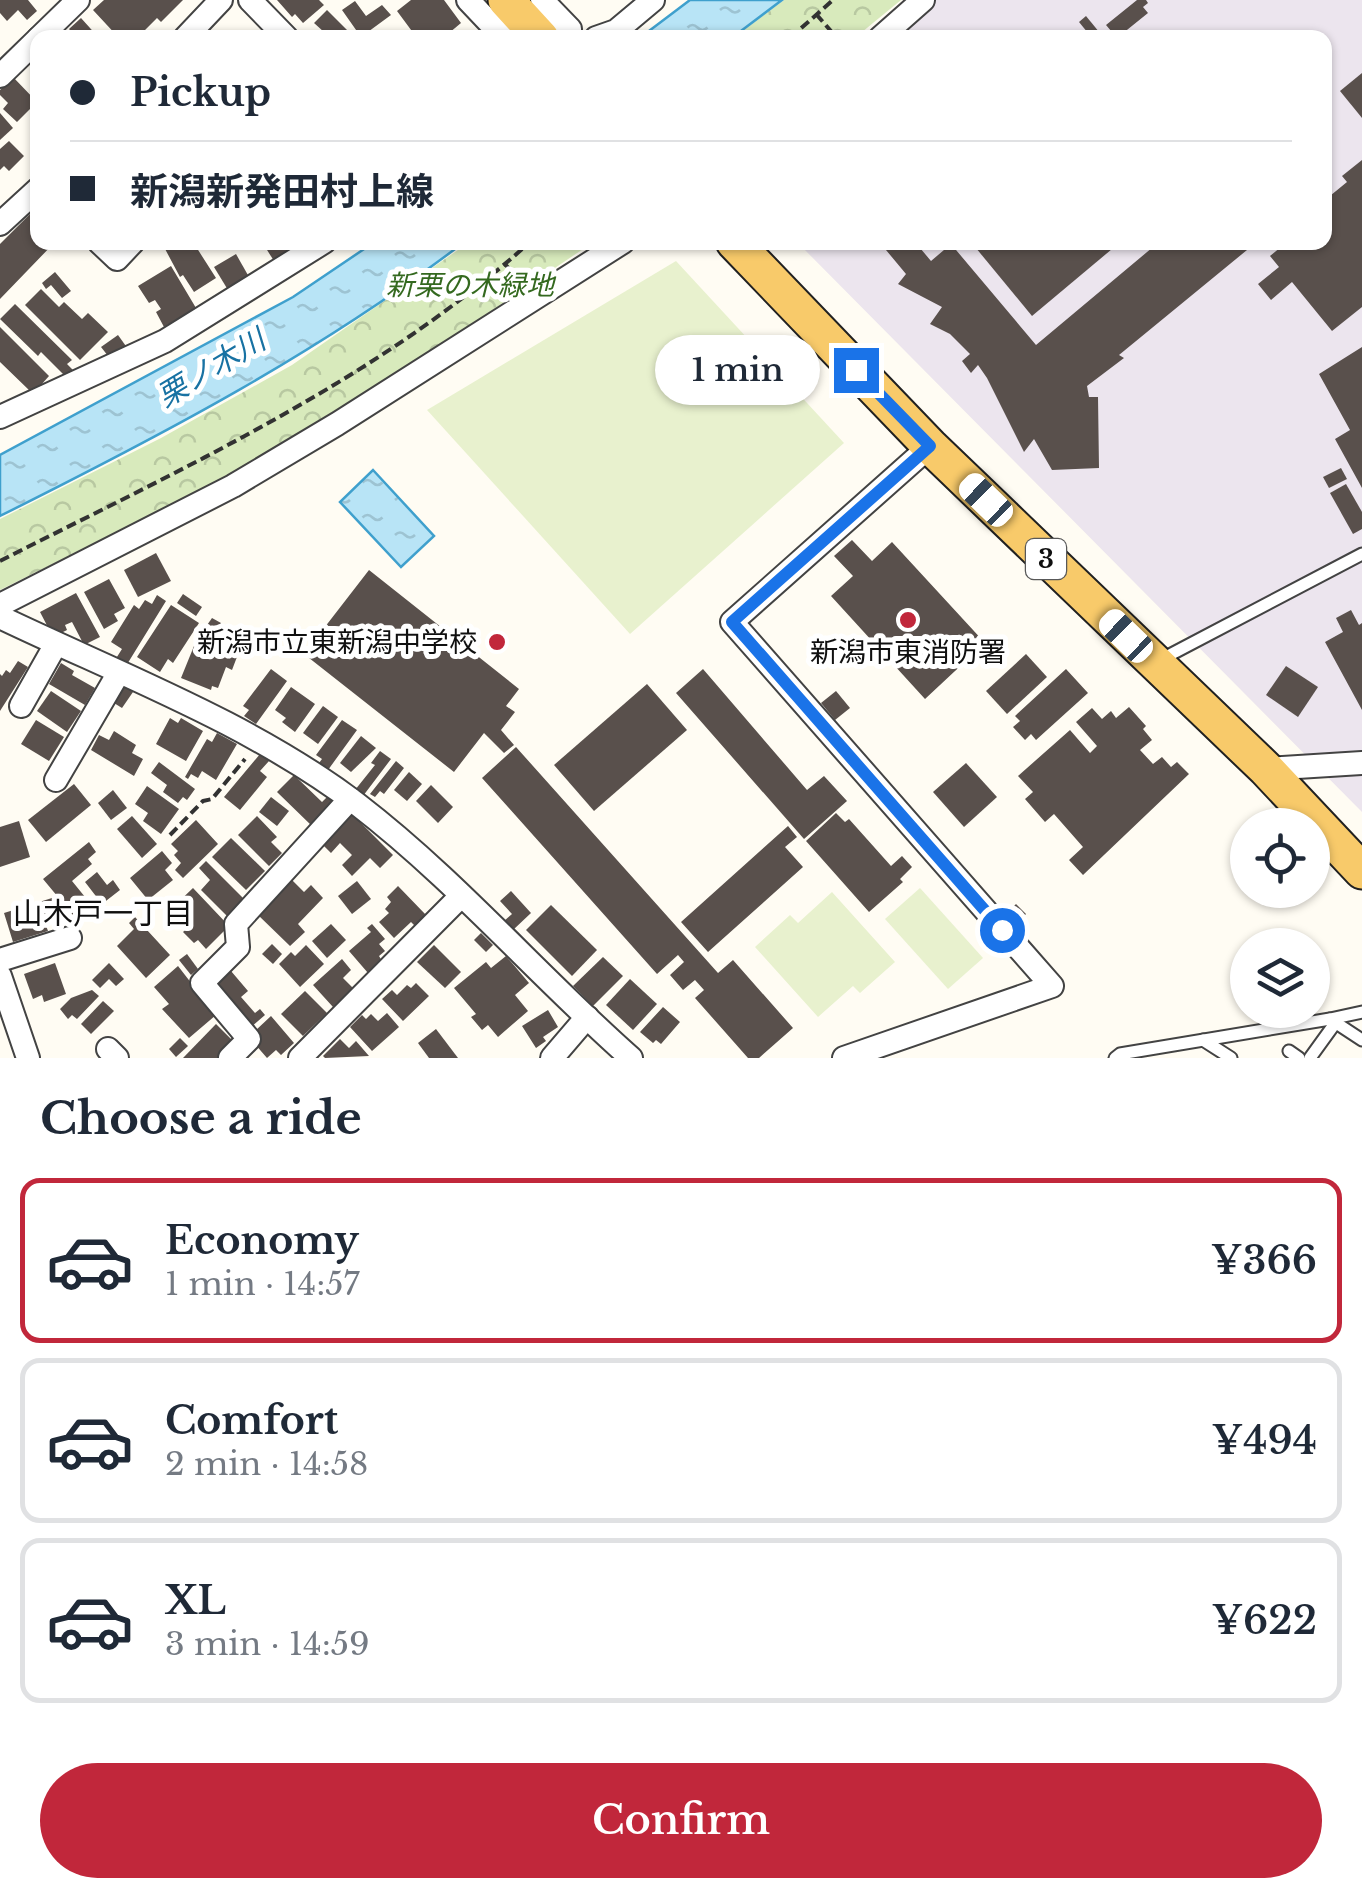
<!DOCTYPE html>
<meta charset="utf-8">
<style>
body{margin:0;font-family:"Libre Baskerville","Noto Sans JP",serif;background:#f2f2f3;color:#1f2937;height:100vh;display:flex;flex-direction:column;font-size:38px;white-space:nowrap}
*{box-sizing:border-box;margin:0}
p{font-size:32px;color:#747a83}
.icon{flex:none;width:55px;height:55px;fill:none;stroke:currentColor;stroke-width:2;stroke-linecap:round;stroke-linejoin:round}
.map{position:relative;height:1058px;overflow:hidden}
.side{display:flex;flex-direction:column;background:#fff;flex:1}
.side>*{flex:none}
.banner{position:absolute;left:30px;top:30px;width:1302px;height:220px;border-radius:20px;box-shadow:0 2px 8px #0004;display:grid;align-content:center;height:220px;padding:0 40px;background:#fff}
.controls{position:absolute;left:1230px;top:808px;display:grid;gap:20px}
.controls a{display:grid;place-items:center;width:100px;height:100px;border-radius:50%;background:#fff;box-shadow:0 2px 8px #0004;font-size:50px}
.end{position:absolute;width:45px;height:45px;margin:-22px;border:12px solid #1a73e8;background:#fff;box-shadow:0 0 0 5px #fff}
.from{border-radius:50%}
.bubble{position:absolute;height:70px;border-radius:35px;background:#fff;box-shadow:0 2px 8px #0004;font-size:32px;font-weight:600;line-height:70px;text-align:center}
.car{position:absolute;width:30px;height:60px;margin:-30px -15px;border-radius:12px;box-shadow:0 0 8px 2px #0007;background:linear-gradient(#fff 24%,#345 0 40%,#fff 0 76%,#345 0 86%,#fff 0)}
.banner b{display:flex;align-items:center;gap:35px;height:95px;font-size:38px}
.banner b+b{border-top:2px solid #e0e1e3}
.banner i{width:25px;height:25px;background:#1f2937}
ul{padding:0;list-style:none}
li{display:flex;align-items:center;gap:30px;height:165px;margin:0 20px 15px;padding:0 20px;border:5px solid #e0e1e3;border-radius:20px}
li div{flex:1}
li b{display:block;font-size:38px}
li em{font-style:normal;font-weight:600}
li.selected{border-color:#c1273b}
li>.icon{width:90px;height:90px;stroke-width:1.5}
h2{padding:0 40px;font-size:45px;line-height:120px}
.button{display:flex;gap:20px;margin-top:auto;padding:20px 40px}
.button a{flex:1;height:115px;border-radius:60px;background:#c1273b;color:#fff;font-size:40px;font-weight:600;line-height:115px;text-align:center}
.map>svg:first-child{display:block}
.industrial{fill:#ece5ee}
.park{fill:url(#park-crowns)}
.pitch{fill:#e8f1ce}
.water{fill:url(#water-ripples);stroke:#3fa0cd;stroke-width:2.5}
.building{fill:#59504c}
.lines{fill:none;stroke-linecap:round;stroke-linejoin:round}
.lane-casing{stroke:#434343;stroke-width:15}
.street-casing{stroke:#434343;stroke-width:26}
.primary-casing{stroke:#212121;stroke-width:39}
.path{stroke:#323232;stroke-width:4;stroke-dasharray:10 5;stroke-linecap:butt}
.lane{stroke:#fff;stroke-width:11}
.street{stroke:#fff;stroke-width:22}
.primary{stroke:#f8ca6a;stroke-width:35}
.route{stroke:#1a73e8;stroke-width:12}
.poi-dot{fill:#c1273b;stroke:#fff;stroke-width:4}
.labels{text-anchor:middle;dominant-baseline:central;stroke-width:10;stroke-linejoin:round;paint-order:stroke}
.shield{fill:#fff;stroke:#585858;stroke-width:2.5}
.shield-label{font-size:25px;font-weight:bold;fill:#101010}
.park-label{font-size:28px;font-style:italic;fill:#34691f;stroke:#fff}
.poi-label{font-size:28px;fill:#101010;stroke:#fff;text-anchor:end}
.water-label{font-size:30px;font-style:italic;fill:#1872a3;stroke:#fff}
.neighbourhood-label{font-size:30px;fill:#101010;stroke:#fff}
</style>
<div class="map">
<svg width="1362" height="1058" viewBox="0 0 1362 1058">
<defs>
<pattern id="park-crowns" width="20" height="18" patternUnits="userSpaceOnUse" patternTransform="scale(2.5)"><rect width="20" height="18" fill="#d8eabc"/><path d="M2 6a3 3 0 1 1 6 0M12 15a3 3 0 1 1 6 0" fill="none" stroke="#b8c8a1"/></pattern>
<pattern id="water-ripples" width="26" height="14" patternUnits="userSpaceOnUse" patternTransform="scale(2.5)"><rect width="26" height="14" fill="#b8e4f6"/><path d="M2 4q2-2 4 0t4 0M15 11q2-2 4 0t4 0" fill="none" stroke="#9dc3d2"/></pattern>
</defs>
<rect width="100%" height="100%" fill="#fffcf3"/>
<polygon class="industrial" points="921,0 1362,0 1362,812 798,243 1325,242 1325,38 885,37"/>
<g class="park">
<polygon points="784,0 901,0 856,37 735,37"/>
<polygon points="468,243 592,243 375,389 240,471 0,590 0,519 161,438 292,365"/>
</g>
<g class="pitch">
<polygon points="676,261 844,443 630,634 427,410"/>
<polygon points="920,888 983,958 948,989 885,919"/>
<polygon points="832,892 895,962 860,993 853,986 818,1017 755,947 790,915 798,923"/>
</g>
<g class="water">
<polygon points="690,0 782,0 733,37 641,37"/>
<path d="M373,243h90c-146,111 -299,191 -463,273v-61l293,-158z"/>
<polygon points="373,470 434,536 401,567 340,502"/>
</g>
<g class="building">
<polygon points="0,0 28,0 37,11 27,20 18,10 7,21 0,13"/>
<polygon points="104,0 183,0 161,22 157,18 145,30 150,35 147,38 119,38 93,10"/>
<polygon points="277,0 319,0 324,5 303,23 295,14 292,17"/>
<polygon points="411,0 444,0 461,23 443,38 437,31 428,38 417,38 397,11"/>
<polygon points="1137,0 1146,0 1148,3 1143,7 1148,13 1117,38 1106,25"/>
<polygon points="355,1 366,16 382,5 391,15 361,37 342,10"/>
<polygon points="327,10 355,38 318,38 324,32 314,23"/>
<polygon points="1086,16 1104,38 1092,38 1079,22"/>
<polygon points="81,18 99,38 74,38 75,36 69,29"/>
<polygon points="1362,73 1362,118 1340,91"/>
<polygon points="13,77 37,102 17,122 3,109 8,103 0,95 0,90"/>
<polygon points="0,113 13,128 0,140"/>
<polygon points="9,141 24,156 9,171 4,166 0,170 0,149"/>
<polygon points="1362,160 1362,307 1332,331 1292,282 1271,300 1258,284 1279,267 1270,256 1287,242 1325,242 1325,200 1347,182 1342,176"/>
<polygon points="32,212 38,217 38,242 55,242 0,299 0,244"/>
<polygon points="172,242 193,242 216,278 194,292 183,275 180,277 164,247"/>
<polygon points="262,242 305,242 274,261"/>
<polygon points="883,242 915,242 931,261 951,244 1036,345 1159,242 1243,242 1247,250 1119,355 1124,358 1087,386 1089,397 1098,397 1099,468 1052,470 1034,439 1024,452 987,378 978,365 971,373 962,361 970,354 950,334 930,324 942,307 898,284 906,274 881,244"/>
<polygon points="971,242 1107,242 1112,249 1032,316"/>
<polygon points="236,254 249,277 228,290 214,267"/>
<polygon points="171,266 196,308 164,327 156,312 161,309 155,300 149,303 138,286"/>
<polygon points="55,272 71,291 62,298 51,285 46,289 42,283"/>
<polygon points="41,289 59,307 64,302 82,319 88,313 108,332 80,360 25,305"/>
<polygon points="15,304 72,360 67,364 73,370 66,377 41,352 38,356 0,319"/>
<polygon points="0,327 49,376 41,385 43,387 30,391 0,362"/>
<polygon points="118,335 128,349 112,361 101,347"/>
<polygon points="1362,347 1362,488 1335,439 1350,430 1319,374"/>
<polygon points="1341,468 1347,479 1329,488 1323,477"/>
<polygon points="1346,484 1362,512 1362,529 1353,534 1330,493"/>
<polygon points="852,540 872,561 892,542 985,643 925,699 831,596 853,576 834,556"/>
<polygon points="156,553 171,581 138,597 124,570"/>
<polygon points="369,570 519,689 506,706 515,712 501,730 514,745 504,753 484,733 454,772 304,654"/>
<polygon points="109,579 125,608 114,614 118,621 104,629 84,592"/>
<polygon points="76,593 100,637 84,645 72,622 65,625 67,630 53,637 40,612"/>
<polygon points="183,594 202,607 196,616 177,603"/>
<polygon points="157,595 166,601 126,666 115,660 122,649 111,642 134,605 139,609 145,600 152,604"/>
<polygon points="171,605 199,623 173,663 168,659 160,672 137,657"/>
<polygon points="1351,610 1359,625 1362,623 1362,710 1325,642 1343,632 1336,618"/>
<polygon points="212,618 221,623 207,644 198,638"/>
<polygon points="222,642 240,649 232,670 226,667 218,688 212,686 211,690 181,678 194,646 217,655"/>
<polygon points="1026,654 1047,677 1007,714 986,691"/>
<polygon points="18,661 28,667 0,711 0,674 2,676 6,670 10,673"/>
<polygon points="61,663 74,671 72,675 95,688 85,705 49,684"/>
<polygon points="1286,666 1318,687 1298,717 1266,695"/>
<polygon points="271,669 287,681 256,724 244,716 249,710 243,706"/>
<polygon points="703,669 807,790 824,776 847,801 804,839 676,693"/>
<polygon points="1066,669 1088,693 1036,740 1031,734 1025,740 1013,727 1020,721 1015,716"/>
<polygon points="647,684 687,730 594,811 554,765"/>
<polygon points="125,686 133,692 122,708 114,703"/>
<polygon points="291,687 315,704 295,732 282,722 286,718 275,710"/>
<polygon points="51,691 81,711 67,732 37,711"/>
<polygon points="836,691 850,708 835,720 821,703"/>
<polygon points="323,706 338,717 318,744 303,733"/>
<polygon points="1129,707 1146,726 1143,729 1152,740 1140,750 1153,764 1162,757 1171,767 1177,762 1189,774 1083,875 1069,860 1083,847 1054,814 1045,822 1025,799 1033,792 1018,776 1070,730 1090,753 1097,746 1076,722 1092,708 1102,719 1111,711 1116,718"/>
<polygon points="170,718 178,723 181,718 203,731 186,761 156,744"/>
<polygon points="36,720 64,737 49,761 21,744"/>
<polygon points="342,720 357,730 328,770 319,763 322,759 316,755"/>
<polygon points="114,731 136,745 132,753 143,759 134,776 91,750 99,735 109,740"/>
<polygon points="217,733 237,744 216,780 202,771 198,778 191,774 188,779 185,777 207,739 212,742"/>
<polygon points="361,736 376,748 351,772 340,763"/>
<polygon points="516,747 718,973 733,960 793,1028 759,1058 748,1058 695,998 704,990 695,980 683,990 670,975 684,962 678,955 657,974 482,778"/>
<polygon points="380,751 391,759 363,796 355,790 375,765 371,763"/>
<polygon points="260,754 269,761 260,771 267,777 240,810 224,797"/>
<polygon points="396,761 404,768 384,794 380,791 375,797 370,794"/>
<polygon points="159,762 195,789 187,800 183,797 178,803 163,792 167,785 151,773"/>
<polygon points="966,763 997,797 964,827 933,792"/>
<polygon points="409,772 422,784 407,801 394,790"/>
<polygon points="294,775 322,802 329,795 336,803 313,827 277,792"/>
<polygon points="74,784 91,805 46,842 28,820"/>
<polygon points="431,785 453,807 438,823 416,801"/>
<polygon points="147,786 179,809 161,834 143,821 148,813 135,804"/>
<polygon points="113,790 127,808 111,820 98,803"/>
<polygon points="271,797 289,811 277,826 259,812"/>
<polygon points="351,813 393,855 380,868 370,858 352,876 342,865 352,855 340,843 331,853 321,843"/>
<polygon points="836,813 845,822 849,819 891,866 902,856 912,867 900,879 903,882 869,912 806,841"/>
<polygon points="132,816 157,844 142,858 117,829"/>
<polygon points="257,816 277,837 271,842 282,853 269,866 238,835"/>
<polygon points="196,820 218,844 183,878 175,870 181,863 174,855 178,851 171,844"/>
<polygon points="19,821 30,857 0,867 0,827"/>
<polygon points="788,826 797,837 785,847 803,867 708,952 681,922"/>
<polygon points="231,838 265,871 246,890 212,857"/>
<polygon points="89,842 96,852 88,859 92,864 72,881 94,908 78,921 43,879"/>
<polygon points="162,851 172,863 165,870 173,880 148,900 130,878"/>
<polygon points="206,861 246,901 232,921 201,890 210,880 199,868"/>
<polygon points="97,872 107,885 113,880 120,890 102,904 85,882"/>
<polygon points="291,879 304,892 311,885 323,898 298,924 305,932 290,946 257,914"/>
<polygon points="357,881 371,899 352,914 338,896"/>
<polygon points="398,886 426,915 415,926 411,922 394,938 379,922 389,913 385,909 391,902 387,897"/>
<polygon points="193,888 229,926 206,949 198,940 194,943 183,932 190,925 179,914 175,919 168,912"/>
<polygon points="511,891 531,913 513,930 504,921 512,914 500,901"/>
<polygon points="52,898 56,910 42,915 48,931 13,942 4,913"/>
<polygon points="1016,904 1026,914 1016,925 1005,915"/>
<polygon points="551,905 597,950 572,976 526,930"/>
<polygon points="135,917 170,955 146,978 117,946 134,929 129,923"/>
<polygon points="331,924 346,940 327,958 312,941"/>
<polygon points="372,924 385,939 379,944 385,951 379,956 382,961 368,973 349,951 371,932 367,928"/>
<polygon points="481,933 493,945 486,952 474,940"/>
<polygon points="272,944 282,954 273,964 262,954"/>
<polygon points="306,945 324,964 300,987 279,964 291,952 295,956"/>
<polygon points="434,945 461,972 445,988 417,962"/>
<polygon points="187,954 198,969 191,975 179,960"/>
<polygon points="506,956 529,983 515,995 528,1011 498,1037 488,1025 482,1030 471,1017 476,1014 454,988 486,962 491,968"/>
<polygon points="603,957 623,976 593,1006 573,986"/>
<polygon points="342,959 351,970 343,978 353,988 333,1007 313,985"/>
<polygon points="55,963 66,994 44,1002 42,995 33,999 24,974"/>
<polygon points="109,963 124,979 116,986 109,979 100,988 92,980"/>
<polygon points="178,966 216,1015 189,1038 162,1009 169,1004 154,987"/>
<polygon points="231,971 248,991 241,997 255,1013 260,1009 265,1015 250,1028 214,985"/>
<polygon points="630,979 657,1004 633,1030 606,1005"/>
<polygon points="416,983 429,996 403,1021 382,999 392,990 397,995 407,985 411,988"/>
<polygon points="92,990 99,996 77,1019 72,1015 68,1019 60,1009 71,998"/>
<polygon points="305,991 327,1013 303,1036 281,1014"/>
<polygon points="103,1001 114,1011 91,1034 81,1024"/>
<polygon points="663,1007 680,1022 661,1044 656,1040 653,1043 640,1032"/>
<polygon points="548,1010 558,1027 543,1037 546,1041 536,1048 522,1026"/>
<polygon points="387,1013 399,1027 372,1051 350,1027 362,1015 366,1019 371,1014 378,1021"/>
<polygon points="271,1016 294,1043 281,1055 276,1050 267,1058 254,1043 260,1037 255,1031"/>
<polygon points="216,1024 234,1042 218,1058 183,1058"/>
<polygon points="436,1029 458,1058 429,1058 418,1043"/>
<polygon points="180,1038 188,1046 176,1057 169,1049"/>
<polygon points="340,1039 349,1048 356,1041 369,1056 325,1058 323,1056"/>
</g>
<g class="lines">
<defs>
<g id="lane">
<polyline points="1162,659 1362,554"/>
<polyline points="1330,1019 1362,1012"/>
<polyline points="1203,1040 1231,1058"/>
<polyline points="1289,1051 1299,1058"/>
<polyline points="1115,1058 1120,1054 1330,1019 1362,1040"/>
<polyline points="1310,1058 1336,1022"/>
</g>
<g id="street">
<polyline points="250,0 287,38"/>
<polyline points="468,0 504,38"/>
<polyline points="542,0 570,29 569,38"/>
<polyline points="39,38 78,0"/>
<polyline points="185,38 221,0"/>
<polyline points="596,38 616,31 653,0"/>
<polyline points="880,38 923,0"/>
<polyline points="0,76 38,39"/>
<polyline points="0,224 38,189"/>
<polyline points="99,242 117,259 133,242"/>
<polyline points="0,417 165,341 324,242"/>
<polyline points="0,605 233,486 337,424 623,242"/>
<path d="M0,617c119,57 252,107 357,187 99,76 181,172 274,254"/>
<polyline points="21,706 56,644"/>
<polyline points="1266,769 1362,763"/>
<polyline points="56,780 118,674"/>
<polyline points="0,960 70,938"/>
<polyline points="0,976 28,1058"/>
<polyline points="108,1049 117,1058"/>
<polyline points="230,1058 249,1039 202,983 238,947 236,924 350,799"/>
<polyline points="300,1058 461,896"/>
<polyline points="552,1058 587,1017"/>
<polyline points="844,1058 1052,986 732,622 930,446"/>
</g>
<g id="primary">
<polyline points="506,0 541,38"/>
<polyline points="734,242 930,446 1266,769 1362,871"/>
</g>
</defs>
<use href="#lane" class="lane-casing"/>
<use href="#street" class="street-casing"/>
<use href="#primary" class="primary-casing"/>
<g class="path">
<polyline points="816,14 837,38"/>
<polyline points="790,38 833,0"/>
<polyline points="505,264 519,280"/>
<path d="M0,561c183,-93 376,-180 530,-319"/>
<polyline points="170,835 203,801 212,799 245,759"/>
</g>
<use href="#lane" class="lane"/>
<use href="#street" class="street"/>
<use href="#primary" class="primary"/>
</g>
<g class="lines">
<polyline class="route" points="856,370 930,446 732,622 1002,930"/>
</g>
<g class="poi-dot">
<circle cx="908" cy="620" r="10"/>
<circle cx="497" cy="642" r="10"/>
</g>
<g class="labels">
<rect class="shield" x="1026" y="539" width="40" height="40" rx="8"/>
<g class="shield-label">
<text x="1046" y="559">3</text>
</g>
<g class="park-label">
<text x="470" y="285">新栗の木緑地</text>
</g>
<g class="poi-label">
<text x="477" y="642">新潟市立東新潟中学校</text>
<text x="908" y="652" text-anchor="middle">新潟市東消防署</text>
</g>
<g class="water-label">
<text transform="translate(211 368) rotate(-31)">栗ノ木川</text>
</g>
<g class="neighbourhood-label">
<text x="103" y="913">山木戸一丁目</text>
</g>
</g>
</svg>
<div class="controls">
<a><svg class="icon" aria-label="locate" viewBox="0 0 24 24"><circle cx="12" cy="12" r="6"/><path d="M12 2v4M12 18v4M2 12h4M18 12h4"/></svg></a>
<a><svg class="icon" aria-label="layers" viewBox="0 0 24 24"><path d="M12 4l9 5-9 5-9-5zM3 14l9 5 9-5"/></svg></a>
</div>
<i class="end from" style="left:1002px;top:930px"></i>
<i class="end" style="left:856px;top:370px"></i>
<div class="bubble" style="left:655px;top:335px;width:165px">1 min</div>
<i class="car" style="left:986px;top:500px;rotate:314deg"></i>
<i class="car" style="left:1126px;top:636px;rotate:314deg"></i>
<div class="banner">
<b><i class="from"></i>Pickup</b>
<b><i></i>新潟新発田村上線</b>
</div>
</div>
<section class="side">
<h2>Choose a ride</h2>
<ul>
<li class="selected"><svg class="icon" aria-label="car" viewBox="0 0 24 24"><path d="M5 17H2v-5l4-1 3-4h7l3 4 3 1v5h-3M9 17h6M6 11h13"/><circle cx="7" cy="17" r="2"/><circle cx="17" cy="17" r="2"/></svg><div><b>Economy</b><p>1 min · 14:57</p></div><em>¥366</em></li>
<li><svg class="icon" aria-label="car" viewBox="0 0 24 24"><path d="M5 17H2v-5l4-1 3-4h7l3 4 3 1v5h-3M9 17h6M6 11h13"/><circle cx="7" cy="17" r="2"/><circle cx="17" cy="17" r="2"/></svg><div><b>Comfort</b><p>2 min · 14:58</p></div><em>¥494</em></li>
<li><svg class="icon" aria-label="car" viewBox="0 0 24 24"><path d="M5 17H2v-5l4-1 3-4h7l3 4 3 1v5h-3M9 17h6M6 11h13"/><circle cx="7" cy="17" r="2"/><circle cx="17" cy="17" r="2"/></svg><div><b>XL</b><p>3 min · 14:59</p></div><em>¥622</em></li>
</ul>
<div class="button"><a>Confirm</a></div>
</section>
